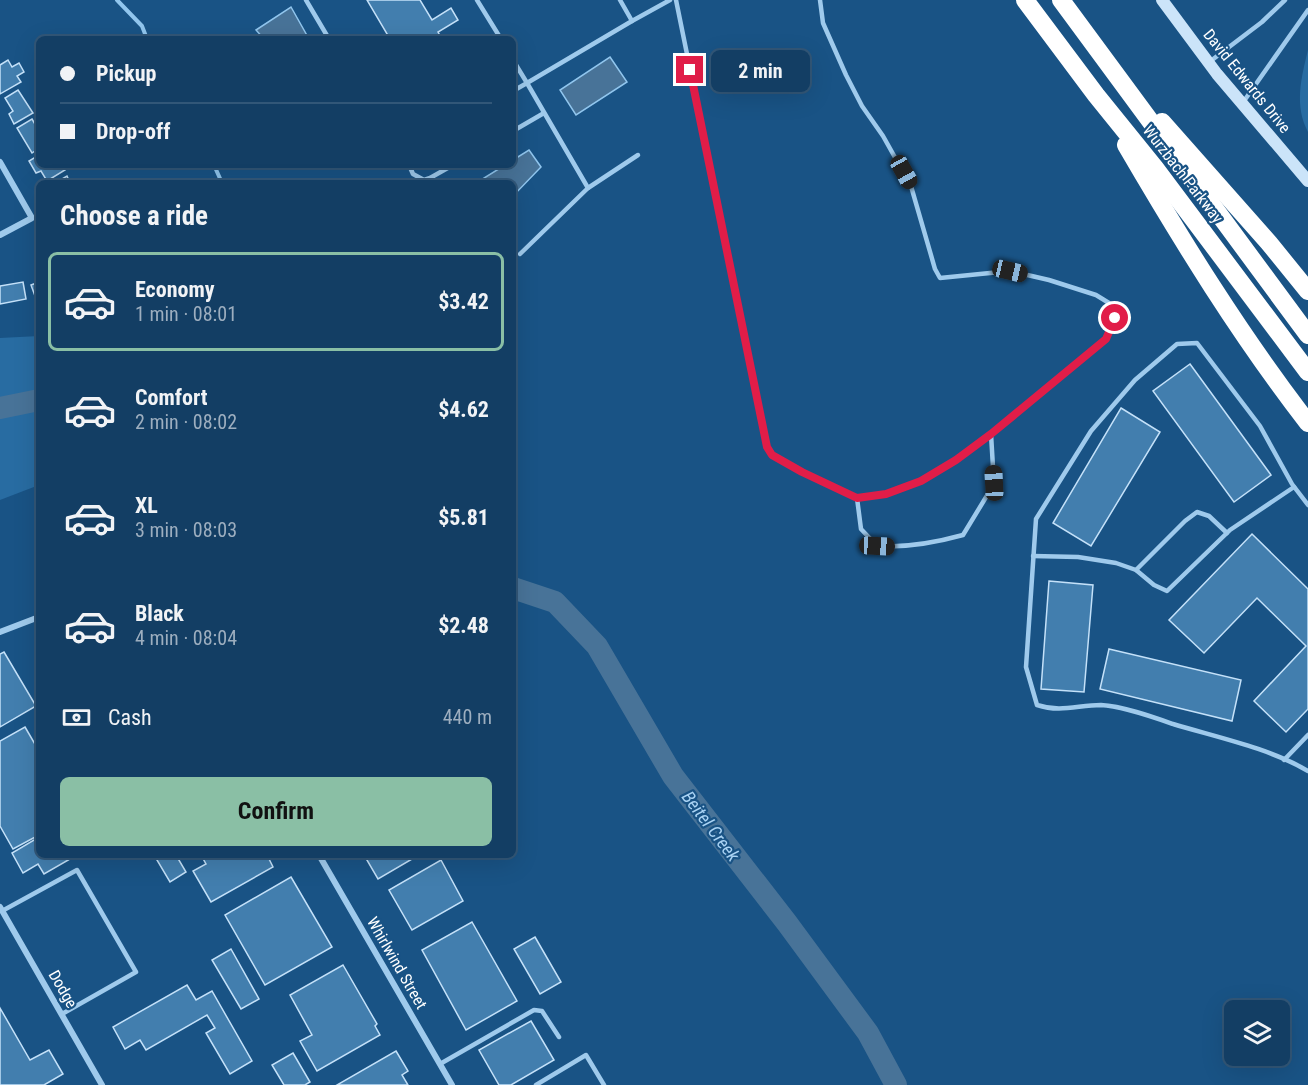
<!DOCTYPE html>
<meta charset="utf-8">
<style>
body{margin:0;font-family:"Roboto Condensed",sans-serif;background:#1c456a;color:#f1f3f6;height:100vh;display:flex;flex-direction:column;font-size:22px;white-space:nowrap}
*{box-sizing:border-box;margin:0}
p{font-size:20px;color:#9daebf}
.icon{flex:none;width:33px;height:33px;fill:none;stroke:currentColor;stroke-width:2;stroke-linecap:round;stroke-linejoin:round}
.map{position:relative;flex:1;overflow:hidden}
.side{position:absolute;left:36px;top:180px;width:480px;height:678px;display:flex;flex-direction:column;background:#133e64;border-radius:9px;box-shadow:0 6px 24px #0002,0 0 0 2px #325778}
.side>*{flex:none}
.top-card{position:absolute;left:36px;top:36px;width:480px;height:132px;border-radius:9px;box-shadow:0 6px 24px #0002,0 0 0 2px #325778;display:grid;align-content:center;height:132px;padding:0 24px;background:#133e64}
.buttons{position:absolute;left:1224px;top:1000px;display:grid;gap:12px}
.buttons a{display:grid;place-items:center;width:66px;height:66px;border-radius:9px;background:#133e64;box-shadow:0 6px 24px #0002,0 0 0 2px #325778;font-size:30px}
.end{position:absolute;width:27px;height:27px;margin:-14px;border:8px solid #e11d48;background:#fff;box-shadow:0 0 0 3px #fff}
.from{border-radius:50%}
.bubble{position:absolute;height:42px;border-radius:9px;background:#133e64;box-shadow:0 6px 24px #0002,0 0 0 2px #325778;font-size:20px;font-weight:700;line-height:42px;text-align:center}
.car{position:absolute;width:18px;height:36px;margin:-18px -9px;border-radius:8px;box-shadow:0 0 4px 2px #0007;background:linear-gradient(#222 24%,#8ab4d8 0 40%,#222 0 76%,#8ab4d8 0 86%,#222 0)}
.top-card b{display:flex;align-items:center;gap:21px;height:57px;font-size:22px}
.top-card b+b{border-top:2px solid #325778}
.top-card i{width:15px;height:15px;background:#f1f3f6}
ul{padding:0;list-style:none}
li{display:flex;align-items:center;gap:18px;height:99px;margin:0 12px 9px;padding:0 12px;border:3px solid transparent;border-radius:9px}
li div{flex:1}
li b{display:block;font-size:22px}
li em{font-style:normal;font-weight:700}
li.active{border-color:#8abfa5}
li>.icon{width:54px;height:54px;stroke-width:1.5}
h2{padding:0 24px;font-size:27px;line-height:72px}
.pay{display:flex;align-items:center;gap:15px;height:66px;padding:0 24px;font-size:22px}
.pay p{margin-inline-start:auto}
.action{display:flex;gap:12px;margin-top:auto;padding:12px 24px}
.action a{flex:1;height:69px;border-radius:9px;background:#8abfa5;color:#111;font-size:24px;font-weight:700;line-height:69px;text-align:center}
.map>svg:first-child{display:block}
.green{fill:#286ca2}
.water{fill:#487398;stroke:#91c6ee;stroke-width:1.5}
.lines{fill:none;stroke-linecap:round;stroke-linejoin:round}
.stream{stroke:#91c6ee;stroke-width:4}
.river{stroke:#487398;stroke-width:22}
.building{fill:#427eae;stroke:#c4e1f9;stroke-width:1.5}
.lane{stroke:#9fcaec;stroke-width:4.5}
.street{stroke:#9fcaec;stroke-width:6}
.secondary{stroke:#cbe4f9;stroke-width:12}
.highway{stroke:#fff;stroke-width:18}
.route{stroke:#e11d48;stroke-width:8}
.labels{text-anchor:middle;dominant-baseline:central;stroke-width:4.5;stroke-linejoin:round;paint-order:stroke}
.street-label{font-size:16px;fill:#fff;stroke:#195385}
.water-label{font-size:18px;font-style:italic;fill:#aad3f4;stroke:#195385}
</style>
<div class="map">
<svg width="1308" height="1085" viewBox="0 0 1308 1085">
<rect width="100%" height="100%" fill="#195385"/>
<g class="green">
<path d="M1308,50v82c-14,-26 -7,-54 0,-82z"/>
<polygon points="39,336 39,485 0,500 0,338"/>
</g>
<g class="water">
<polygon points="291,7 309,39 264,39 256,30"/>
<polygon points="610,57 627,82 576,115 560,90"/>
<polygon points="529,150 541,167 513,196 513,183 476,183 505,165 513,165 513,160"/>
</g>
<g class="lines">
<g class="stream">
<polyline points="117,0 142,26 147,39"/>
<polyline points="214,165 222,183"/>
</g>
<g class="river">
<polyline points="0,408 39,400"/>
<polyline points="513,588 555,602 597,646 673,776 787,923 868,1033 896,1085"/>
</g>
</g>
<g class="building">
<polygon points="367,0 420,0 432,20 451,8 458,20 438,32 442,39 390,39"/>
<polygon points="8,60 12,67 19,63 24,72 17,76 21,82 0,94 0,65"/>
<polygon points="18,90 33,113 14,124 9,114 13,111 5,98"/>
<polygon points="32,119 39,131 39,148 32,153 17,128"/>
<polygon points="39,155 39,165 62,165 65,170 47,181 41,171 36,173 29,161"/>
<polygon points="67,176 70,183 55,183"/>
<polygon points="23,282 26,299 0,304 0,286"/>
<polygon points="39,282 39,307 31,285"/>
<polygon points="1190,364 1271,475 1234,502 1153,391"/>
<polygon points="1121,408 1160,432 1091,546 1053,523"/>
<polygon points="1252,534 1308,589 1308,709 1286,732 1254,701 1306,646 1257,598 1204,653 1169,620"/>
<polygon points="1049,581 1093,585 1084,692 1041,689"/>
<polygon points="1109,649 1241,680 1232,721 1100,689"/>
<polygon points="4,652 36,706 0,727 0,654"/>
<polygon points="25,727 39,751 39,835 13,849 0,826 0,741"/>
<polygon points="39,837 39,855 77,855 44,874 38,864 23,873 12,853"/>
<polygon points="154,855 176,855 186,872 170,882"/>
<polygon points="201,855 267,855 273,867 211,902 193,871 206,864"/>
<polygon points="364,855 419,855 378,879"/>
<polygon points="441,860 463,901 412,930 389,890"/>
<polygon points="291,877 332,947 265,985 225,915"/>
<polygon points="472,922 517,1001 466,1030 422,950"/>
<polygon points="535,937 561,982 540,994 514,949"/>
<polygon points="231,949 259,999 241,1009 212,960"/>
<polygon points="343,965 377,1024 375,1026 380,1035 317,1071 300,1041 312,1035 290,995"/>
<polygon points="187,985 196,1000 212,991 252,1061 230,1074 206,1033 215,1028 207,1015 146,1050 140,1040 125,1049 113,1027"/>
<polygon points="0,1008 30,1060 49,1050 63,1074 44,1085 0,1085"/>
<polygon points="531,1021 554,1060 511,1085 499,1085 479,1050"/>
<polygon points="396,1051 408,1071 402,1075 408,1085 337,1085"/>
<polygon points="293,1053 310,1082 305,1085 284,1085 272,1065"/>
</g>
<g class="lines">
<g class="lane">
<polyline points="306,0 329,39"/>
<polyline points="477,0 501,39"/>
<polyline points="620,0 632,21 670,0"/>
<polyline points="676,0 767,447 772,455 802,472 857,498 886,494 921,481 956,460 991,434 1106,339 1115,318 1109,303 1096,295 1049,280 1010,271 940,278 935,269 911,186 883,136 862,106 846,75 823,23 820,0"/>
<polyline points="513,60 527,83 632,21"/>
<polyline points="1208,63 1262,22 1285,0"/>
<polyline points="513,91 527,83 588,188 638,155"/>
<polyline points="1244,101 1308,10"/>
<polyline points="513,131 544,113"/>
<polyline points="409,165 413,174 424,180 430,178 453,165"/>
<polyline points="520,254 588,188"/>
<path d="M857,498l4,31 16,17c30,2 57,-3 86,-11l31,-51 -3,-50"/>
<path d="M1308,505l-16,-21 -32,-58 -63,-83 -20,1 -42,36 -44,51 -55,88 -10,148 11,38c24,8 41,0 64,0 21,1 52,12 72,19 43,13 96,24 135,47"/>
<polyline points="1033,556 1078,557 1116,563 1136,570 1154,585 1167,591 1230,530 1294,487"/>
<polyline points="1136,570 1185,521 1197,512 1209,516 1227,533"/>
<polyline points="1284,760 1308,735"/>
<polyline points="2,911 77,870 136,972 62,1014"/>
<polyline points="440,1064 534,1010 542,1011 559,1037"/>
<polyline points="536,1085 586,1055 604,1085"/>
</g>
<g class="street">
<polyline points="0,162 32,218 0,235"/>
<polyline points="0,632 39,617"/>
<polyline points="319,855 452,1085"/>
<polyline points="0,907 102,1085"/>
</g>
<polyline class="secondary" points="1162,0 1217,74 1308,181"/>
<g class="highway">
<polyline points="1025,0 1096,95 1155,168 1308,372"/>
<polyline points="1061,0 1308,335"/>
<polyline points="1162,122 1269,243 1308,291"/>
<path d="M1126,145c56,96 114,190 182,278"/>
</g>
</g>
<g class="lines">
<polyline class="route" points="690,70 767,447 772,455 802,472 857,498 886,494 921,481 956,460 991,434 1106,339 1115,318"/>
</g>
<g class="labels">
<g class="street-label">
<text transform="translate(1247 81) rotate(51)">David Edwards Drive</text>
<text transform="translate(1183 174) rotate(52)">Wurzbach Parkway</text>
<text transform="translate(397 963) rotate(60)">Whirlwind Street</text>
<text transform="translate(63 989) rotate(60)">Dodge</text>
</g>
<g class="water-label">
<text transform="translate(711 826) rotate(53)">Beitel Creek</text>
</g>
</g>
</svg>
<div class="buttons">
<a><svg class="icon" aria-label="layers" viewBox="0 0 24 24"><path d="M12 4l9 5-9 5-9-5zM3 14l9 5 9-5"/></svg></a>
</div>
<i class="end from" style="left:1115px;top:318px"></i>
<i class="end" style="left:690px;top:70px"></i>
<div class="bubble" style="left:711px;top:50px;width:99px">2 min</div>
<i class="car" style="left:904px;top:172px;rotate:151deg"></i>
<i class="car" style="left:1010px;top:271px;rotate:103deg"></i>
<i class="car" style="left:994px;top:483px;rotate:357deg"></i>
<i class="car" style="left:877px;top:546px;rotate:93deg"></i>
<div class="top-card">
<b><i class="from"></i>Pickup</b>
<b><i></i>Drop-off</b>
</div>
<section class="side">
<h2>Choose a ride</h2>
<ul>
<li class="active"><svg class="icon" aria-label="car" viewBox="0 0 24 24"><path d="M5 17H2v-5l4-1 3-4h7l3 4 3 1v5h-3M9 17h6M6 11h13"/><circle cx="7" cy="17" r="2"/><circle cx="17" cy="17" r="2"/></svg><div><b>Economy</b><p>1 min · 08:01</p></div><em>$3.42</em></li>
<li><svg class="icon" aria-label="car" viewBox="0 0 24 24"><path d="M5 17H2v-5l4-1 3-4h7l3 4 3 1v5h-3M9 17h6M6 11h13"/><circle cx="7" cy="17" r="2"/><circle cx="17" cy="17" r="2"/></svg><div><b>Comfort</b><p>2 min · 08:02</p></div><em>$4.62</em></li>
<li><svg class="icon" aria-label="car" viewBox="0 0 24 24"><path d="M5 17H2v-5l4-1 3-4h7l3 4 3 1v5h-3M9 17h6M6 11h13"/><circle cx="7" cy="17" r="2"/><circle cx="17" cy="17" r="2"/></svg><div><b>XL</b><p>3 min · 08:03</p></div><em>$5.81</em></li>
<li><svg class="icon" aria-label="car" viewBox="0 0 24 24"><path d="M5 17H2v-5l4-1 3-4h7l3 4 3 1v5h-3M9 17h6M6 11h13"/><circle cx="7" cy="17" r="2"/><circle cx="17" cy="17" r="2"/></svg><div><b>Black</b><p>4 min · 08:04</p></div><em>$2.48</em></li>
</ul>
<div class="pay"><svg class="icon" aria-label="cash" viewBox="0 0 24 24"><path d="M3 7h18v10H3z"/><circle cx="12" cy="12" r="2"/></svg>Cash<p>440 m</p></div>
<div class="action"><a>Confirm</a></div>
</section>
</div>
